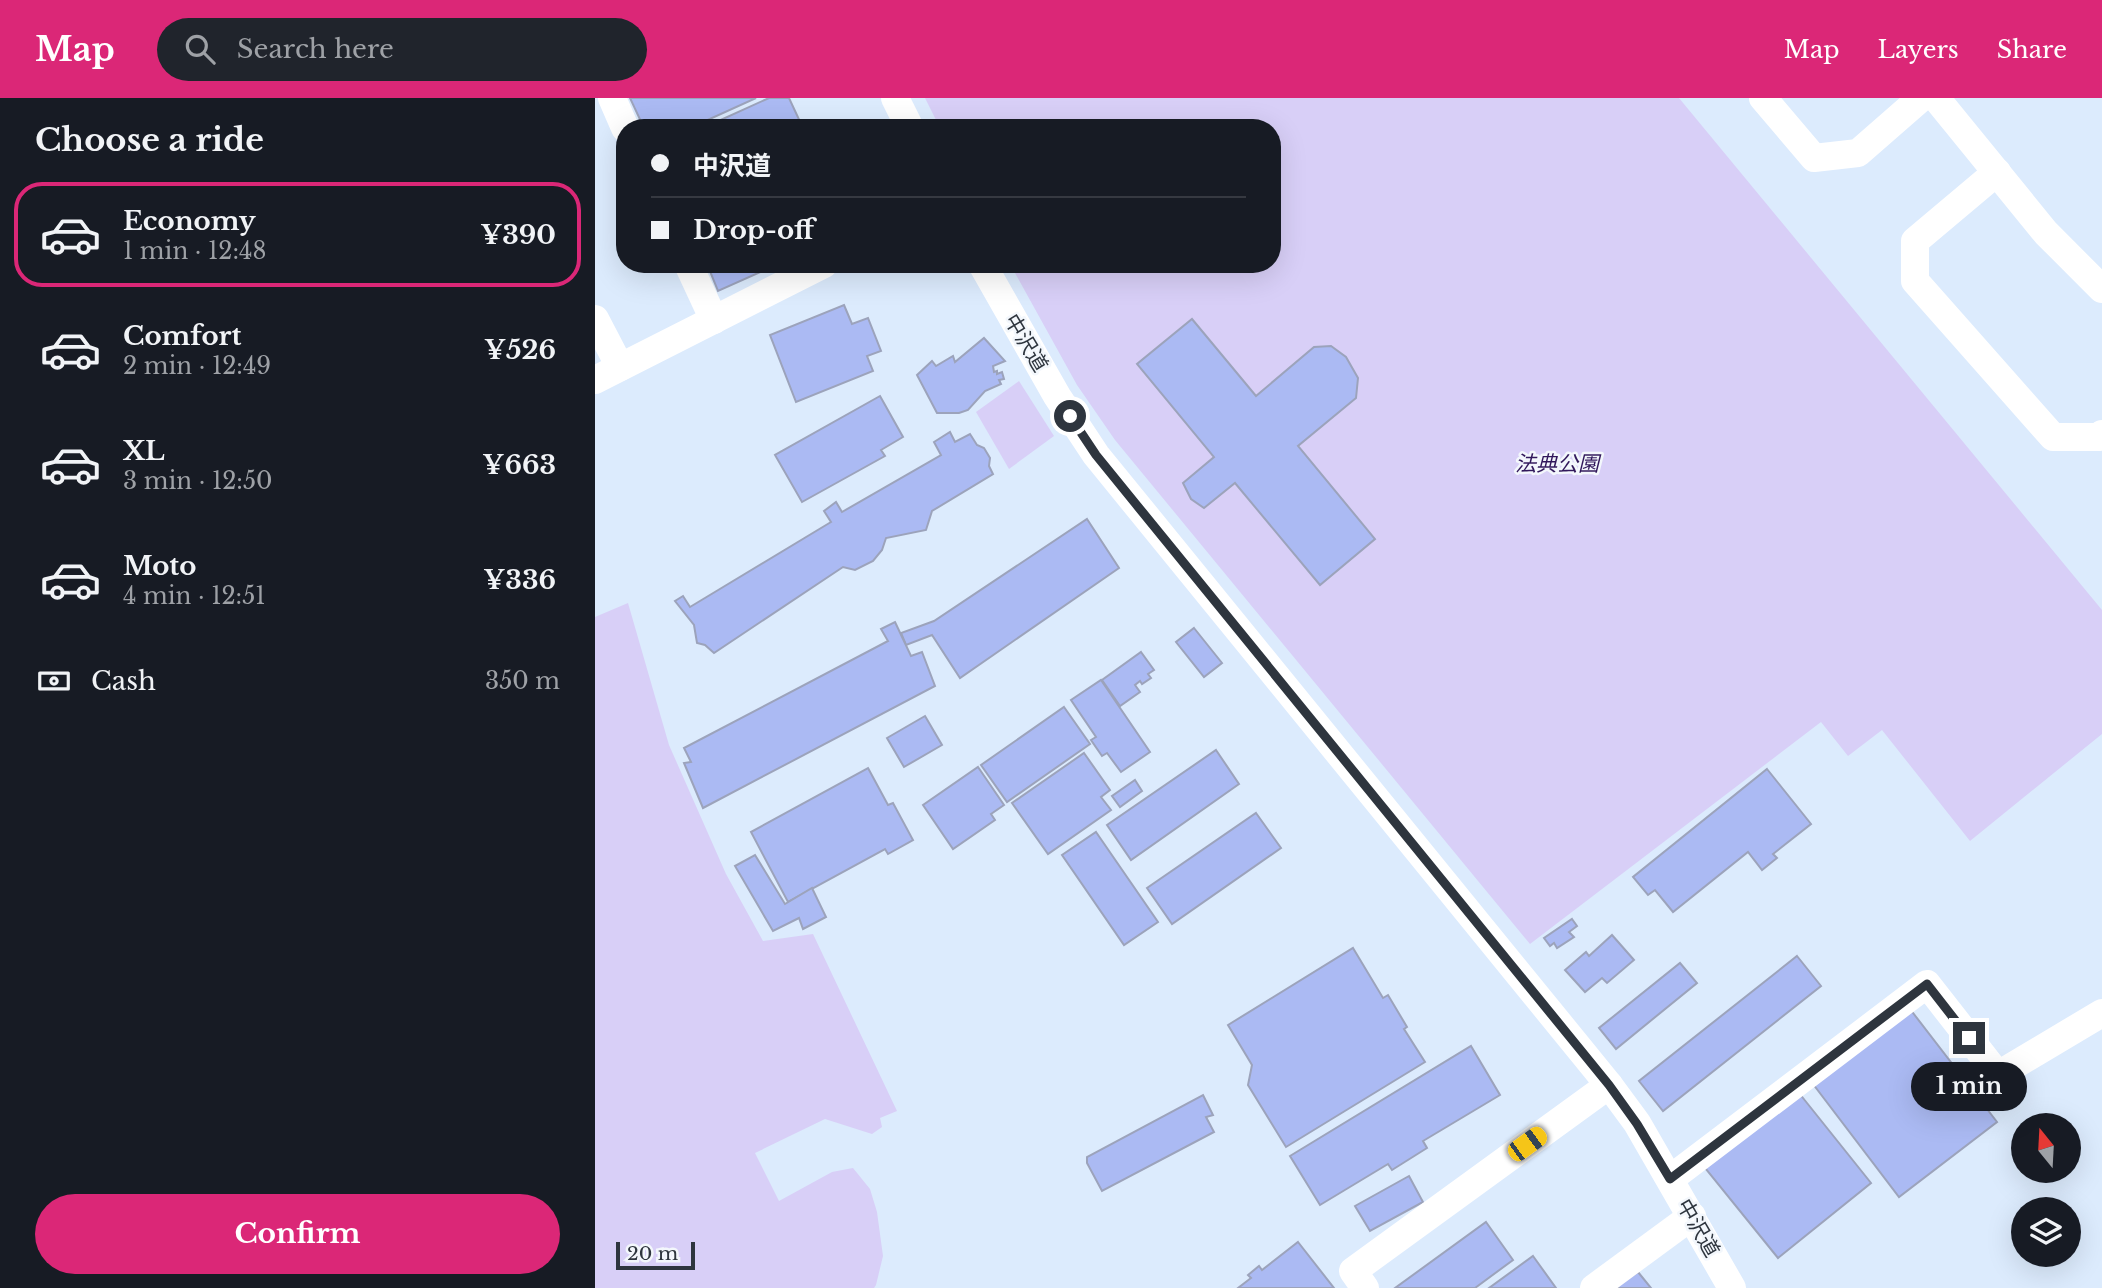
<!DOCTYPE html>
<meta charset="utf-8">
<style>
body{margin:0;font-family:"Libre Baskerville","Noto Sans JP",serif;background:#20242c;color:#f1f3f6;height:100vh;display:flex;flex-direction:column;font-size:26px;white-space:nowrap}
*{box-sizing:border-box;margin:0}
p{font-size:23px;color:#9ea1a6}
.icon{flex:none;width:38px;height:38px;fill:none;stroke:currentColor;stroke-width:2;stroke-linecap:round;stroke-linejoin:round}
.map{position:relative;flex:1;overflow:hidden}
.drawer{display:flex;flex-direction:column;background:#171b24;width:595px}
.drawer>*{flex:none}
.guide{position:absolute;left:21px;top:21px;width:665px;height:154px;border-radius:28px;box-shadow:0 7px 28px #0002;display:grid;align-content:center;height:154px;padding:0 35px;background:#171b24}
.needle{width:46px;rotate:342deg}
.tools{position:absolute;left:1416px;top:1015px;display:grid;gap:14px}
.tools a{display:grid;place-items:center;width:70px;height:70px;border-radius:50%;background:#171b24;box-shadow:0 7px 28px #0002;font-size:35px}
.scale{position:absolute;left:21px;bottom:18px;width:79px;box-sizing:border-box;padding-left:7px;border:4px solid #2e353e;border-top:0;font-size:19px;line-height:24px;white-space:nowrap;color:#2e353e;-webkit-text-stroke:5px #f3f7fc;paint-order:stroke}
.end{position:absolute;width:32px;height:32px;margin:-16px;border:9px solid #2e353e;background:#fff;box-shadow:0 0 0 4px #fff}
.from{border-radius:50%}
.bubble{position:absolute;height:49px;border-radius:24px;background:#171b24;box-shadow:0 7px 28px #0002;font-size:23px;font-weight:700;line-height:49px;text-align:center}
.car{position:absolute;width:21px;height:42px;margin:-21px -10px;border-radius:9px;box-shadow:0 0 5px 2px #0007;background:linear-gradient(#f5c518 24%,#345 0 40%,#f5c518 0 76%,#345 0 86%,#f5c518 0)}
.guide b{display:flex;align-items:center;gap:24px;height:66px;font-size:26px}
.guide b+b{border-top:2px solid #363941}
.guide i{width:18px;height:18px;background:#f1f3f6}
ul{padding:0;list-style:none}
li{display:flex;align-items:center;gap:21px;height:105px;margin:0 14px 10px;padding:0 21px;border:4px solid transparent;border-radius:28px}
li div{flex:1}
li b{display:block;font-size:26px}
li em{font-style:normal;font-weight:700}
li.on{border-color:#db2777}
li>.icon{width:63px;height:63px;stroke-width:1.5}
h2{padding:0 35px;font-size:32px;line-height:84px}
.pay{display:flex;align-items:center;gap:18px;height:77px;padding:0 35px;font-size:26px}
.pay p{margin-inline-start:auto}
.cta{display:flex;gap:14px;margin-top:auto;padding:14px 35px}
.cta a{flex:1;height:80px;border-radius:42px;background:#db2777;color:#fff;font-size:28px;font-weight:700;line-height:80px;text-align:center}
header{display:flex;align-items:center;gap:42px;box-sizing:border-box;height:98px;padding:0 35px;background:#db2777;color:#fff}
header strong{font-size:33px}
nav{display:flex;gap:38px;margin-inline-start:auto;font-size:24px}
.search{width:490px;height:63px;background:#20242c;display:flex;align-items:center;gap:18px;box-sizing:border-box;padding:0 24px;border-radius:38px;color:#9ea1a6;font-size:26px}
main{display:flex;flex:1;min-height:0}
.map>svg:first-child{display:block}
.green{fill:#d8cff7}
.building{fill:#abbaf3;stroke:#9ca3bb;stroke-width:2}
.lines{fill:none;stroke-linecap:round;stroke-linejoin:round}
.minor{stroke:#fff;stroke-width:28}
.route{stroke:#2e353e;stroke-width:9}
.labels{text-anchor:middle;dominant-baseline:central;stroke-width:5;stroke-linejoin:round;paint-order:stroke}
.street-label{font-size:21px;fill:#2e353e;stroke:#f3f7fc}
.park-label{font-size:21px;font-style:italic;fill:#31185b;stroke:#f3f7fc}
</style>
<header>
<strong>Map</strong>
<div class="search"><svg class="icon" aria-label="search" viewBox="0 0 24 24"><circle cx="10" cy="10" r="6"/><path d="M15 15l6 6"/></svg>Search here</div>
<nav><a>Map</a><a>Layers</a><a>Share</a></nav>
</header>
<main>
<section class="drawer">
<h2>Choose a ride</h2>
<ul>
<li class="on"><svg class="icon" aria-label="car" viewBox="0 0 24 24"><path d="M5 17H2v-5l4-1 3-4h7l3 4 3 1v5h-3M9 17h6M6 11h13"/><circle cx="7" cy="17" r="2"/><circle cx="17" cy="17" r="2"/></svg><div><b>Economy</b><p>1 min · 12:48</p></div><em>¥390</em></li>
<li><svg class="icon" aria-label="car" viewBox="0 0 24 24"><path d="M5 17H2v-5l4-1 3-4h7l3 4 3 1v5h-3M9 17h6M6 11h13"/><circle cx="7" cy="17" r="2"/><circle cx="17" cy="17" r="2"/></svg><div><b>Comfort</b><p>2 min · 12:49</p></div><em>¥526</em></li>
<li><svg class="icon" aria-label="car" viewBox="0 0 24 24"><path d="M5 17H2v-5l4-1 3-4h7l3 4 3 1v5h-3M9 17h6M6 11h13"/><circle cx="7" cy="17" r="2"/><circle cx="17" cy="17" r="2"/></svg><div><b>XL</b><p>3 min · 12:50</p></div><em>¥663</em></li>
<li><svg class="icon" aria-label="car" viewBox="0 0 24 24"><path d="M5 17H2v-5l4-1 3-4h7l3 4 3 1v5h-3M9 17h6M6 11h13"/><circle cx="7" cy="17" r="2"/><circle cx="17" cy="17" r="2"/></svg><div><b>Moto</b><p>4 min · 12:51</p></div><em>¥336</em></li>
</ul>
<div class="pay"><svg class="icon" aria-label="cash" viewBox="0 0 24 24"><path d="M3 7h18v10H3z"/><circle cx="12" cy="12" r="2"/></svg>Cash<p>350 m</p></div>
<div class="cta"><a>Confirm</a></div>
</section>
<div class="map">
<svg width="1507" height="1190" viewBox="0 0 1507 1190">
<rect width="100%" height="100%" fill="#dcebfd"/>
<g class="green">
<polygon points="330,0 1084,0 1507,512 1507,636 1375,743 1287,632 1253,658 1226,624 935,846 520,342 482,287 415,166 677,166 677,30 345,30"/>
<polygon points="424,283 459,338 414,371 381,314"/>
<polygon points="33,505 74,647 131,776 168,843 218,836 302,1013 285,1020 287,1029 277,1036 230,1021 160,1055 184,1103 237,1074 258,1070 275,1091 282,1114 288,1158 281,1187 279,1190 0,1190 0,519"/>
</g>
<g class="building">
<polygon points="35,0 161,0 95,30 49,30"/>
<polygon points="174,0 194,0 208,30 108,30"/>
<polygon points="112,166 183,166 123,193"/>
<polygon points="249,207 257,226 273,220 286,253 272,258 278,273 201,304 175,237"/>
<polygon points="597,221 661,298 719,249 736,248 751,259 763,280 761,300 703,348 780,441 725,487 640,385 609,410 596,401 588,385 619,359 542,266"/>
<polygon points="389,240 410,263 398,268 399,274 402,273 402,276 407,274 409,281 404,282 406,286 390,293 373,312 364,315 342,315 322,277 337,263 341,268 358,258 360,264"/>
<polygon points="285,298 308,339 286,352 290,358 207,404 180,357"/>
<polygon points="355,334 360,344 375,336 382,347 389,350 395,360 394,368 398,376 337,413 331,432 291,440 287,452 278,463 260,472 248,469 119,555 110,547 102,545 99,527 80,503 88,498 95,509 236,424 229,413 241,404 247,414 346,357 339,344"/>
<polygon points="492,421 524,470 365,580 337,537 311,547 306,535 339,523"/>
<polygon points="300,524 316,558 327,554 340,588 108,710 89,665 96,664 89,650 293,543 286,531"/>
<polygon points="599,530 627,565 609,579 581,544"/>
<polygon points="546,554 559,572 553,576 556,580 547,586 545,583 540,587 545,594 525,608 507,582"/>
<polygon points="506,582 555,654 526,674 512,655 507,658 496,642 501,639 476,602"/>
<polygon points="469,609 495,646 412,704 386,667"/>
<polygon points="330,618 347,647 309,669 292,640"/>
<polygon points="621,652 644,686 536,762 512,727"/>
<polygon points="489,655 515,692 506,699 516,712 453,756 417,705"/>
<polygon points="383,669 409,707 396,716 400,722 358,751 328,707"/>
<polygon points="273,670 293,707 298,705 318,742 293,756 290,751 193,804 156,734"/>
<polygon points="1172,671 1216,726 1178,756 1182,760 1167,772 1153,754 1078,814 1060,792 1053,797 1038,779"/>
<polygon points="540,682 547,693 525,709 517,698"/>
<polygon points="661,715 686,750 577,826 552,790"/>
<polygon points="501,734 563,824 529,847 467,757"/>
<polygon points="160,757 190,806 217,790 231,819 208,831 204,820 178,833 140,768"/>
<polygon points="977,821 982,828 974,834 979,839 962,850 959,845 955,848 949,840"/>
<polygon points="1017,837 1039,862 1012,885 1007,880 990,894 970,872 991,854 994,858"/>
<polygon points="758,850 788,900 793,897 812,929 809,931 830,964 691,1049 653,987 657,967 633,927"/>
<polygon points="1202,858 1226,888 1068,1013 1044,983"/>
<polygon points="1085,865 1102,885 1021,951 1004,930"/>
<polygon points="1315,911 1402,1024 1304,1099 1218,986"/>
<polygon points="876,948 905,997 828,1043 832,1050 797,1072 793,1066 725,1107 695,1058"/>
<polygon points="1200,990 1276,1085 1183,1160 1106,1065"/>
<polygon points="608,997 618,1017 611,1019 619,1034 507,1093 492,1065 492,1059"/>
<polygon points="814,1078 828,1104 775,1133 760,1108"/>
<polygon points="891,1124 918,1162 880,1190 800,1190"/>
<polygon points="703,1144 739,1190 643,1190 656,1180 653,1177 664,1168 667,1172"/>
<polygon points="938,1158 961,1190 894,1190"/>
<polygon points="1043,1174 1056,1190 1019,1190"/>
</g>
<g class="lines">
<g class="minor">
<polyline points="17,0 30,30"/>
<polyline points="300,0 315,30"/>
<polyline points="1168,0 1219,60 1263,55 1326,0"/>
<polyline points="1341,0 1451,135 1507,191"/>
<polyline points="1402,74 1320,143 1320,183 1458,339 1504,339 1507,336"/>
<polyline points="93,166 119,222"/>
<polyline points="387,166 462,298 501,357 1014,987 1042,1025 1137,1190"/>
<polyline points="0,221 25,269"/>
<polyline points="0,282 229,166"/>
<polyline points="1075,1081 1332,886 1403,977 1507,915"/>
<polyline points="770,1190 758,1173 1014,987"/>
<polyline points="999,1190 1097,1118"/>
</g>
</g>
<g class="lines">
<polyline class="route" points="475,318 501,357 540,405 1014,987 1042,1026 1075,1081 1332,886 1374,940"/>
</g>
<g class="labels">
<g class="street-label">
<text transform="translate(431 245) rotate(59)">中沢道</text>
<text transform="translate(1103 1130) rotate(60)">中沢道</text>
</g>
<g class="park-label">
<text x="962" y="366">法典公園</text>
</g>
</g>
</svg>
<div class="tools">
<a><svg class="needle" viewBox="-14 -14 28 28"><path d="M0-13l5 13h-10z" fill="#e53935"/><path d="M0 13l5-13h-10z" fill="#9ea1a6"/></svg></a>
<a><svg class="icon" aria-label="layers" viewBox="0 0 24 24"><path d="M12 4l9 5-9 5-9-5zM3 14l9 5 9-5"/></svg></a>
</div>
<div class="scale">20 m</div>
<i class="end from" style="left:475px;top:318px"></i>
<i class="end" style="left:1374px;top:940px"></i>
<div class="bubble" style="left:1316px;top:964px;width:116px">1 min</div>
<i class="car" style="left:932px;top:1046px;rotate:54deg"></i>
<div class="guide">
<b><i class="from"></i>中沢道</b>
<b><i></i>Drop-off</b>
</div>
</div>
</main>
